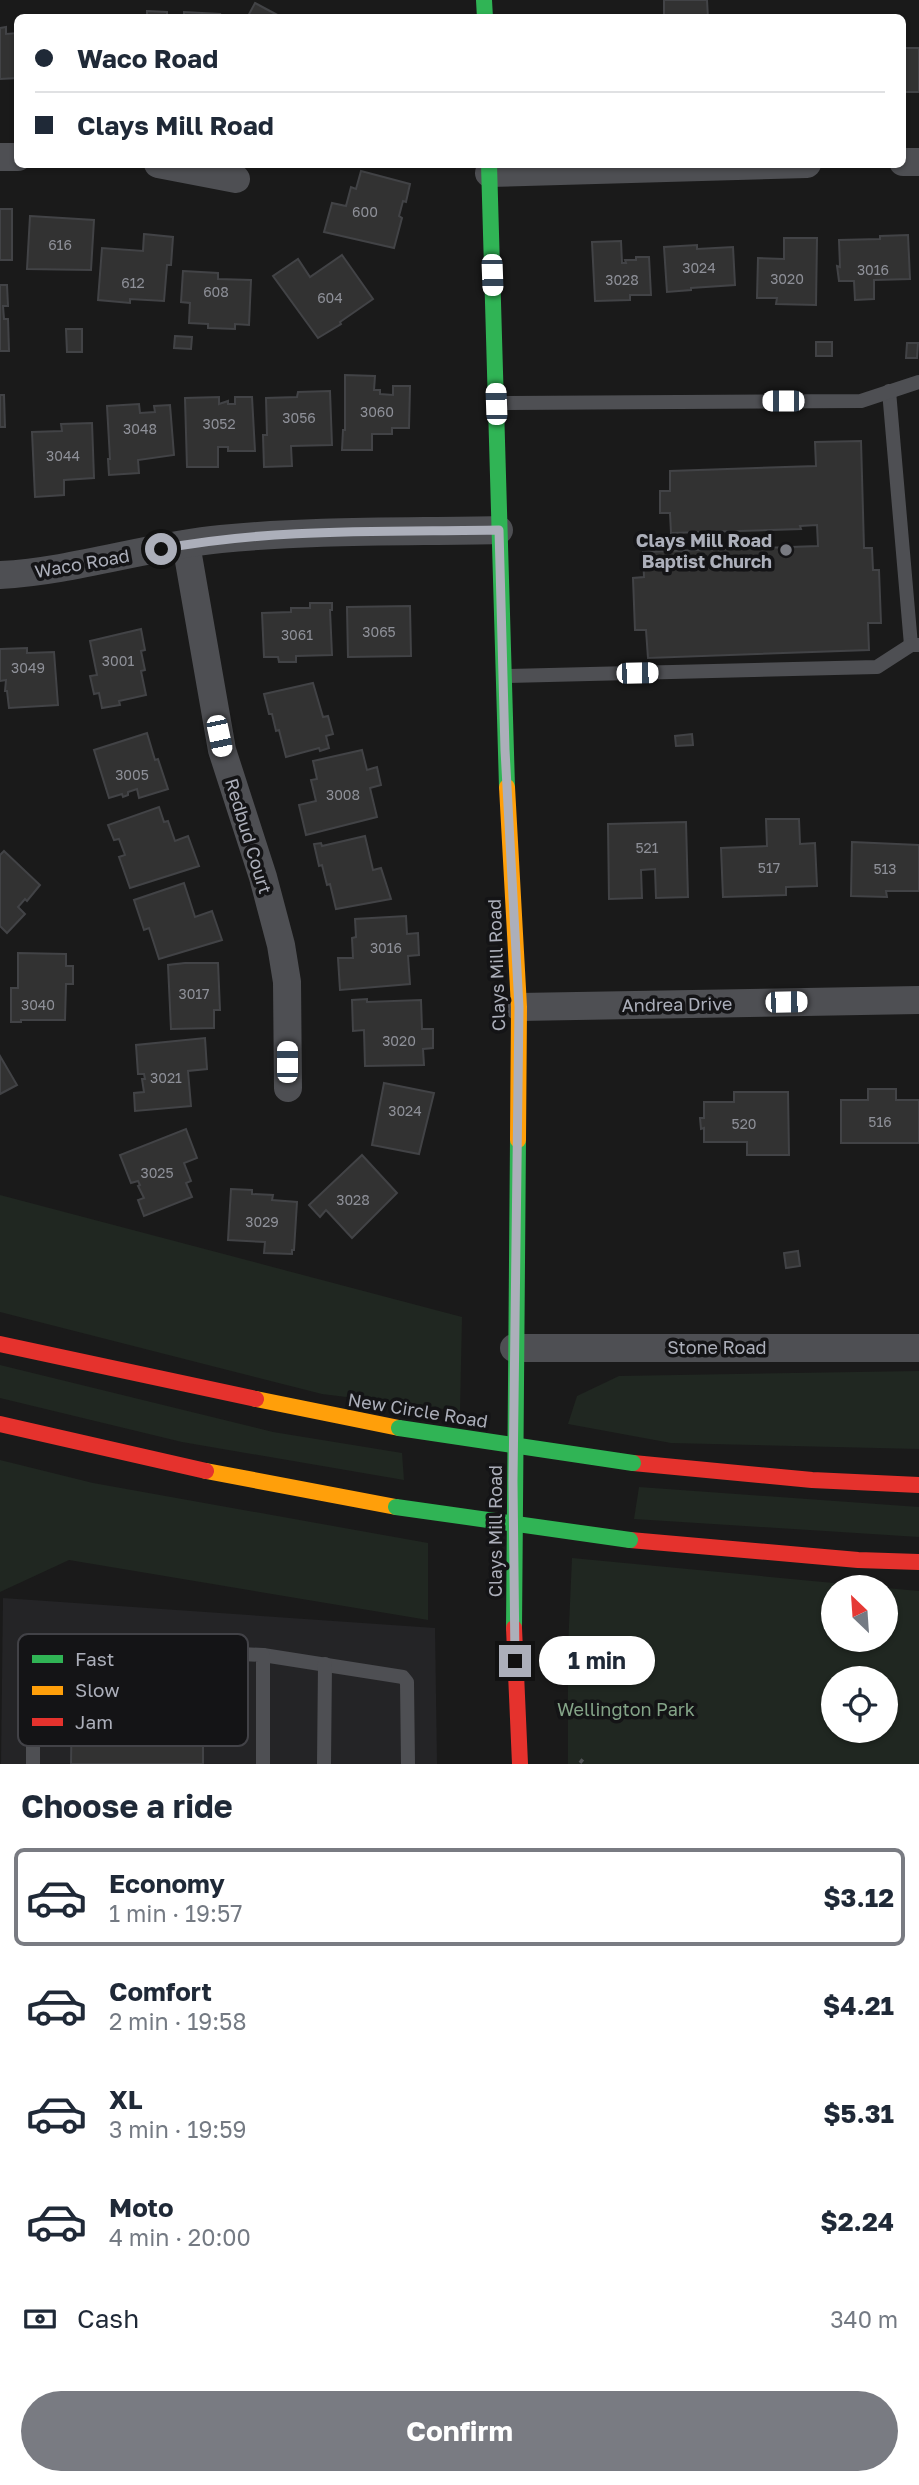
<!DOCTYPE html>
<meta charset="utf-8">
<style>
body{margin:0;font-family:"Golos Text",sans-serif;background:#f6f6f7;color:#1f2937;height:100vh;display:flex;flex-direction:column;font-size:26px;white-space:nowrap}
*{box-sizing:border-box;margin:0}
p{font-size:23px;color:#747a83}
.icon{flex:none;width:38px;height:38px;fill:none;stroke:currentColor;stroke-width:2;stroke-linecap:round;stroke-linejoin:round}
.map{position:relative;height:1764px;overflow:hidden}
.side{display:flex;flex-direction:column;background:#fff;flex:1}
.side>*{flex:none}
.hud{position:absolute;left:14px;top:14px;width:892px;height:154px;border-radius:10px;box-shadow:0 2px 5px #0004;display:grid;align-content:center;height:154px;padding:0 21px;background:#fff}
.needle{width:46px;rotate:335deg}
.fabs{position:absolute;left:821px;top:1575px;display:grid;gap:14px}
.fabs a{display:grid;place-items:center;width:77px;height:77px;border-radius:50%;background:#fff;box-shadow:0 2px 5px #0004;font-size:35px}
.end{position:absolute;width:32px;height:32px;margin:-16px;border:9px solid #acafba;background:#111;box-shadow:0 0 0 4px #111}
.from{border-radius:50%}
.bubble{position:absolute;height:49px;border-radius:24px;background:#fff;box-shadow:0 2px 5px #0004;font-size:23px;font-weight:700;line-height:49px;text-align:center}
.car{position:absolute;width:21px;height:42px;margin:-21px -10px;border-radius:9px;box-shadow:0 0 5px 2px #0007;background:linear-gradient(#fff 24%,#345 0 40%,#fff 0 76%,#345 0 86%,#fff 0)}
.hud b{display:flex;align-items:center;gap:24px;height:66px;font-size:26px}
.hud b+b{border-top:2px solid #e0e1e3}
.hud i{width:18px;height:18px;background:#1f2937}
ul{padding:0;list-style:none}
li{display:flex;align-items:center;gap:21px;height:98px;margin:0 14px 10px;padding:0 7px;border:4px solid transparent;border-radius:10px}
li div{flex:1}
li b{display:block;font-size:26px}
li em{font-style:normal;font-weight:700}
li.current{border-color:#797b82}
li>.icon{width:63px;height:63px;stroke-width:1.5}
h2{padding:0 21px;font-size:32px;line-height:84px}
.pay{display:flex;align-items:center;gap:18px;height:77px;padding:0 21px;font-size:26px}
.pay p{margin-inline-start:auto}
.primary-button{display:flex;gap:14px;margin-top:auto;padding:14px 21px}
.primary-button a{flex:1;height:80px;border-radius:42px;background:#797b82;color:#fff;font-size:28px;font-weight:700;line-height:80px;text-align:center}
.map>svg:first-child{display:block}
.built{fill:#242426}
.green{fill:#202721;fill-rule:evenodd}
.building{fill:#323232;stroke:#424346;stroke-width:2}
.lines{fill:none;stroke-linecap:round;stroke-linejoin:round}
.path{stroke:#505154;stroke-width:4.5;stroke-dasharray:3.5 5;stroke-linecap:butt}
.lane{stroke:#4e4f53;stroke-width:14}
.street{stroke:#4e4f53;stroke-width:28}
.fast{stroke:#30b455;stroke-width:16}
.slow{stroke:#ff9f0a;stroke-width:16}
.jam{stroke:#e5322d;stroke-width:16}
.fast-bridge{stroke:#30b455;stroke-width:16}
.route{stroke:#acafba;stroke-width:9}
.poi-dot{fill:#797b82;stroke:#141416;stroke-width:2.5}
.labels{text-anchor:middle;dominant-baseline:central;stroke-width:7;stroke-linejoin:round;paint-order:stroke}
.number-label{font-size:14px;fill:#8e9098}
.poi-label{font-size:18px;font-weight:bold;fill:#acafba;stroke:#141416;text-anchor:end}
.street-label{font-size:18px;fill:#acafba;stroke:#141416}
.park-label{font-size:18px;fill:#84a488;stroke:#141416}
.key{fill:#141416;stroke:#424247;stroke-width:2}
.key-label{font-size:19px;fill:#acafba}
</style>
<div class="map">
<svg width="919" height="1764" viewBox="0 0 919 1764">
<rect width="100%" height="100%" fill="#1a1a1a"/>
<polygon class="built" points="3,1598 435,1628 437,1764 1,1764"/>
<g class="green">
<polygon points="0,1195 462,1317 460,1411 322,1394 0,1312"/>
<polygon points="0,1365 273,1432 402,1453 404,1480 182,1442 0,1398"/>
<polygon points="919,1371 919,1449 671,1443 568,1424 577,1396 619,1376"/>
<polygon points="0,1460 93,1483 428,1543 428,1620 69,1560 0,1592"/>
<polygon points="639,1487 919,1507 919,1537 634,1519"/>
<path d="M572,1558l304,29h-43v53h53v-52l33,3v173h-351v-116zM833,1678h53v53h-53z"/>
</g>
<g class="building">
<polygon points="664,0 707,0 708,18 664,18"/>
<polygon points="255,3 283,18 247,18"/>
<polygon points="147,11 167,12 167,16 184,17 184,12 220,14 219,18 147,18"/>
<polygon points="6,27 6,34 18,33 18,78 0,79 0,28"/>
<polygon points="903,48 919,48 919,92 904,92 903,96"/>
<polygon points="361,171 410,184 406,202 403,201 399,216 402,218 394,248 324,232 332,203 346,206 351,187 356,189"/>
<rect x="0" y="209" width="12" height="51"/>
<polygon points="30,216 94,220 91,270 27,269"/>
<polygon points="144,234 173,237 171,265 167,265 164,301 130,299 130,303 98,300 102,248 143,251"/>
<polygon points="908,235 910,279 874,280 874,299 855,300 854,281 839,281 837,266 840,267 839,240 880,239 880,236"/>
<polygon points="784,238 817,238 816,305 776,304 777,298 757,298 758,258 784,259"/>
<polygon points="621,241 622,263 626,263 625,260 636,260 636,257 649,257 651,295 630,295 630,300 595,301 592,242"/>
<polygon points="697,245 697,249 733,247 735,285 691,288 691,290 667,292 664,247"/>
<polygon points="342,255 373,299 340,322 341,324 318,338 273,276 298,259 310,277"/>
<polygon points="183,271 218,273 218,279 251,280 249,325 235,324 235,329 208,328 208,324 189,323 190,303 181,302"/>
<polygon points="0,285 7,285 8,306 3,306 4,319 8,319 9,351 0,351"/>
<polygon points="66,329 82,329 82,352 67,352"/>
<polygon points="175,336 192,337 191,349 174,348"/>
<rect x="816" y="342" width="16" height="14"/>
<polygon points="907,343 918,343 917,358 906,358"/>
<polygon points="345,375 375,376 374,390 380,390 380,394 393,395 393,386 410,386 409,428 392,428 392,434 372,434 372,450 342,450 343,430 345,430"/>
<polygon points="330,391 332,445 291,446 292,466 264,467 263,435 267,435 266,398 297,397 298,392"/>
<polygon points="0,395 4,395 5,427 0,427"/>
<polygon points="219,397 219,404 228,401 228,404 235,404 235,397 252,397 255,451 228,451 228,447 218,447 218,467 187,467 185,398"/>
<polygon points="139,404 140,413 155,412 154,406 170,405 174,455 138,460 139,473 109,475 108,459 110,459 107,406"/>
<polygon points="92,423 94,478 64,480 64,495 35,497 32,432 62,431 61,424"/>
<polygon points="861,441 864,548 872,548 873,570 879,570 881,623 868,623 869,650 648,658 646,630 635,630 633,578 644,577 643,552 818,546 817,525 800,526 801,529 671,533 670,513 660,513 660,491 670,491 670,471 816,466 815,442"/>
<polygon points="310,603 332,603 332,610 330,610 332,655 296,656 296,662 279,662 278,657 264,657 262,613 291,612 291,608 310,608"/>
<polygon points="410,606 411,656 348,657 347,607"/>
<polygon points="141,629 145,650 141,651 145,670 141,671 146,695 119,701 120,705 102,708 99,693 94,694 90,676 97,675 90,641"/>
<polygon points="27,648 27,653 54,652 58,705 9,708 7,691 5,691 6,680 0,681 0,649"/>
<polygon points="313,683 323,717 328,716 333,734 326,736 329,748 320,751 319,748 286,757 279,730 276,731 272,714 269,714 264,694"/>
<polygon points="147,733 155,760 158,759 168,789 139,798 137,789 128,792 128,795 123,797 122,794 109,798 94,750"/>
<polygon points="692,734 693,745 676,746 675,736"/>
<polygon points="362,750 367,770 377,767 381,785 370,788 377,817 306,835 299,805 316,801 311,780 317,779 313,761"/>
<polygon points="159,807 164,822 168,821 175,841 188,836 199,866 130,888 119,857 125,855 119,839 114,840 108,825"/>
<polygon points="766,819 799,819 800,844 815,843 817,886 786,887 786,895 723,897 721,848 767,846"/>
<polygon points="686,822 688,897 656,898 655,869 641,870 642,898 609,899 608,824"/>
<polygon points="365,836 373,870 381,868 391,899 336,909 330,884 327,885 322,865 319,866 314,844 321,843 322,846"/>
<polygon points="852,842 919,845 919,891 886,891 887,897 851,896"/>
<polygon points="4,851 40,885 27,901 25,899 18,907 25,914 7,933 0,926 0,855"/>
<polygon points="184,883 195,917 212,911 222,940 159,959 149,928 144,930 134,900"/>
<polygon points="406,916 407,934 418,933 419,955 408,956 410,984 340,990 338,958 353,958 352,938 356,937 355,919"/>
<polygon points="18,953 66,954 66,966 73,966 73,984 66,984 65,1020 21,1020 21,1022 11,1022 11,988 18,988"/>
<polygon points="185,963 218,963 220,1010 214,1010 214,1028 171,1029 168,965"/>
<polygon points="367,999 367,1002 421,1000 422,1029 433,1029 433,1048 423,1049 424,1065 365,1066 364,1030 353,1031 352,1000"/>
<polygon points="205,1038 207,1069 188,1071 191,1106 135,1111 134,1093 144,1092 142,1079 145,1079 144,1074 138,1074 136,1045"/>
<polygon points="0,1056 17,1085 0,1094"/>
<polygon points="384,1083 434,1093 419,1154 372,1145"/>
<polygon points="868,1089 896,1089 896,1100 919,1100 919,1143 841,1143 841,1100 868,1100"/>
<polygon points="734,1092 788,1092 789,1155 747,1155 747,1142 704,1142 704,1128 701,1129 700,1118 704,1118 704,1102 734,1102"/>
<polygon points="186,1129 197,1158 184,1163 191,1181 186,1183 192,1197 144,1216 138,1200 144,1198 138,1186 140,1185 138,1181 131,1183 120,1155"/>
<polygon points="362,1155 397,1193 352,1238 326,1210 320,1217 309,1205"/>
<polygon points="231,1189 252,1190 252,1194 273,1195 272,1200 297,1202 294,1250 292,1250 292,1254 264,1253 265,1242 228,1240"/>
<polygon points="798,1251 800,1266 786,1268 784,1253"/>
<polygon points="72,1698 203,1699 203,1764 71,1764"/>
</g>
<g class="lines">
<polyline class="path" points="580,1760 585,1764"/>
<g class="lane">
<polyline points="889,391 911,645"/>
<polyline points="496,403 861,401 919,382"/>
<polyline points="505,676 877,667 911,645 919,645"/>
<polyline points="263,1655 403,1677 407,1682 408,1764"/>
<polyline points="33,1764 33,1689 58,1654 77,1646 263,1655 263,1764"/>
<polyline points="324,1764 325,1664"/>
</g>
<g class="street">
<polyline points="0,157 18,157"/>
<polyline points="903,162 919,162"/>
<polyline points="158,164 236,179"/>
<polyline points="489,173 807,164"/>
<polyline points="186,544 222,750 263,877 281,945 287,982 288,1088"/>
<path d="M0,575c75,-4 147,-29 221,-36 92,-9 186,-7 278,-9"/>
<polyline points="519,1007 919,1000"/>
<polyline points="514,1348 919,1348"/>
</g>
<g class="fast">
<polyline points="484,0 485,18"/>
<polyline points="489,164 507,787"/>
<polyline points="514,1628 518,1140"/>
</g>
<g class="slow">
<polyline points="507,787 519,1007 518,1140"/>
<polyline points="256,1399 399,1428"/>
<polyline points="206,1471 396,1507"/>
</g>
<g class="jam">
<polyline points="0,1344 256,1399"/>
<polyline points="0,1424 206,1471"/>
<polyline points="633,1463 812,1480 919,1485"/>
<polyline points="630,1540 858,1560 919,1562"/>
<polyline points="514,1628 520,1764"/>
</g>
<g class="fast-bridge">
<polyline points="399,1428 633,1463"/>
<polyline points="396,1507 630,1540"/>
</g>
</g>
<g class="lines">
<path class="route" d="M161,549c110,-21 226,-17 338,-19l6,220 14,257 -6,474 2,180"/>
</g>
<circle class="poi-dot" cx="786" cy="550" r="7"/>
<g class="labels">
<g class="number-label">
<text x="365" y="211">600</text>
<text x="60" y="244">616</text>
<text x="699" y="267">3024</text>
<text x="873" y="269">3016</text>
<text x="787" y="278">3020</text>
<text x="622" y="279">3028</text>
<text x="133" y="282">612</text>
<text x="216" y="291">608</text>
<text x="330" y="297">604</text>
<text x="377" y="411">3060</text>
<text x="299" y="417">3056</text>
<text x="219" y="423">3052</text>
<text x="140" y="428">3048</text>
<text x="63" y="455">3044</text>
<text x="379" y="631">3065</text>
<text x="297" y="634">3061</text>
<text x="118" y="660">3001</text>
<text x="28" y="667">3049</text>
<text x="132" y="774">3005</text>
<text x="343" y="794">3008</text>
<text x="647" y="847">521</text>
<text x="769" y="867">517</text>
<text x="885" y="868">513</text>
<text x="386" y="947">3016</text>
<text x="194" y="993">3017</text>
<text x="38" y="1004">3040</text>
<text x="399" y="1040">3020</text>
<text x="166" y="1077">3021</text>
<text x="405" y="1110">3024</text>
<text x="880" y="1121">516</text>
<text x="744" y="1123">520</text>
<text x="157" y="1172">3025</text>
<text x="353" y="1199">3028</text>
<text x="262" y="1221">3029</text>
</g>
<g class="poi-label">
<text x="772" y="540">Clays Mill Road<tspan x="772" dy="21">Baptist Church</tspan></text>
</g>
<g class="street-label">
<text transform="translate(82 563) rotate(-10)">Waco Road</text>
<text transform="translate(249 836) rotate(73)">Redbud Court</text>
<text transform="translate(496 965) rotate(-92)">Clays Mill Road</text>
<text transform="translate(677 1004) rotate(-1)">Andrea Drive</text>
<text x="717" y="1347">Stone Road</text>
<text transform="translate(418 1410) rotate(9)">New Circle Road</text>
<text transform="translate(495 1531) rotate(-90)">Clays Mill Road</text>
</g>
<g class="park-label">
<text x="626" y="1709">Wellington Park</text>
</g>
</g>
<rect x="18" y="1634" width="230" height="112" rx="10" class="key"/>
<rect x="32" y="1655" width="31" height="8" fill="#30b455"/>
<rect x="32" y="1686" width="31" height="9" fill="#ff9f0a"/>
<rect x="32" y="1718" width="31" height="8" fill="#e5322d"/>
<g class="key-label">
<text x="75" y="1666">Fast</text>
<text x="75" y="1697">Slow</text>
<text x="75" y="1729">Jam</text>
</g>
</svg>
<div class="fabs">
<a><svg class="needle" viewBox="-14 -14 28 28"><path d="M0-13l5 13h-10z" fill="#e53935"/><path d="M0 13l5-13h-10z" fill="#747a83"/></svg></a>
<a><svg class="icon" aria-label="locate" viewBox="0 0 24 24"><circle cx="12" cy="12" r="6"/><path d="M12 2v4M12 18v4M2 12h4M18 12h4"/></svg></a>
</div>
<i class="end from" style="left:161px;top:549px"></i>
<i class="end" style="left:515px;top:1661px"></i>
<div class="bubble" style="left:539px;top:1636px;width:116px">1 min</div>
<i class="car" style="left:492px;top:275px;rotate:178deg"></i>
<i class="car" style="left:783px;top:401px;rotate:270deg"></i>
<i class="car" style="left:496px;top:404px;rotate:358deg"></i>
<i class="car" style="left:637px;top:673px;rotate:89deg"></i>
<i class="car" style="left:219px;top:736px;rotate:168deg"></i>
<i class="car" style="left:786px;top:1002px;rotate:89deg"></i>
<i class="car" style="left:287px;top:1062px;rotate:0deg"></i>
<div class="hud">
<b><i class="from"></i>Waco Road</b>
<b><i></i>Clays Mill Road</b>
</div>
</div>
<section class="side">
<h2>Choose a ride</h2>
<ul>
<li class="current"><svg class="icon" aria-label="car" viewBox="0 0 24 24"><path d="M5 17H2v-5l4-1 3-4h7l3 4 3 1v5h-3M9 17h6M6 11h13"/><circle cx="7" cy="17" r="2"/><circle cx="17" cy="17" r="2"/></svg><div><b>Economy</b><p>1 min · 19:57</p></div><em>$3.12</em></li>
<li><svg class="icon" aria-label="car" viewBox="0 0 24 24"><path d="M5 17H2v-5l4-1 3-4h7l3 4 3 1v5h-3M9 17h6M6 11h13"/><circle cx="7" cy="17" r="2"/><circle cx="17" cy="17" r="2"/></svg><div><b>Comfort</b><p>2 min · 19:58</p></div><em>$4.21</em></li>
<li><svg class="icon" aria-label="car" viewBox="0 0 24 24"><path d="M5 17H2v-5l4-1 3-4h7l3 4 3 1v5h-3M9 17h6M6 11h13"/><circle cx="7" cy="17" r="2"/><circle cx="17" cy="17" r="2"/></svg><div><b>XL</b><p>3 min · 19:59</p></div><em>$5.31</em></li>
<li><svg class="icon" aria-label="car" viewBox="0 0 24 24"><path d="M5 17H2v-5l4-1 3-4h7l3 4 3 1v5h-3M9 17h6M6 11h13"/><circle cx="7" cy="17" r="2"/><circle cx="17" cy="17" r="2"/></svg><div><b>Moto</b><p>4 min · 20:00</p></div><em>$2.24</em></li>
</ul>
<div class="pay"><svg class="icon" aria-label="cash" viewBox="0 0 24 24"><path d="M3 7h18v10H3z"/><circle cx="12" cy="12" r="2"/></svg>Cash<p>340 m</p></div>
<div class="primary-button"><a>Confirm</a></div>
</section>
